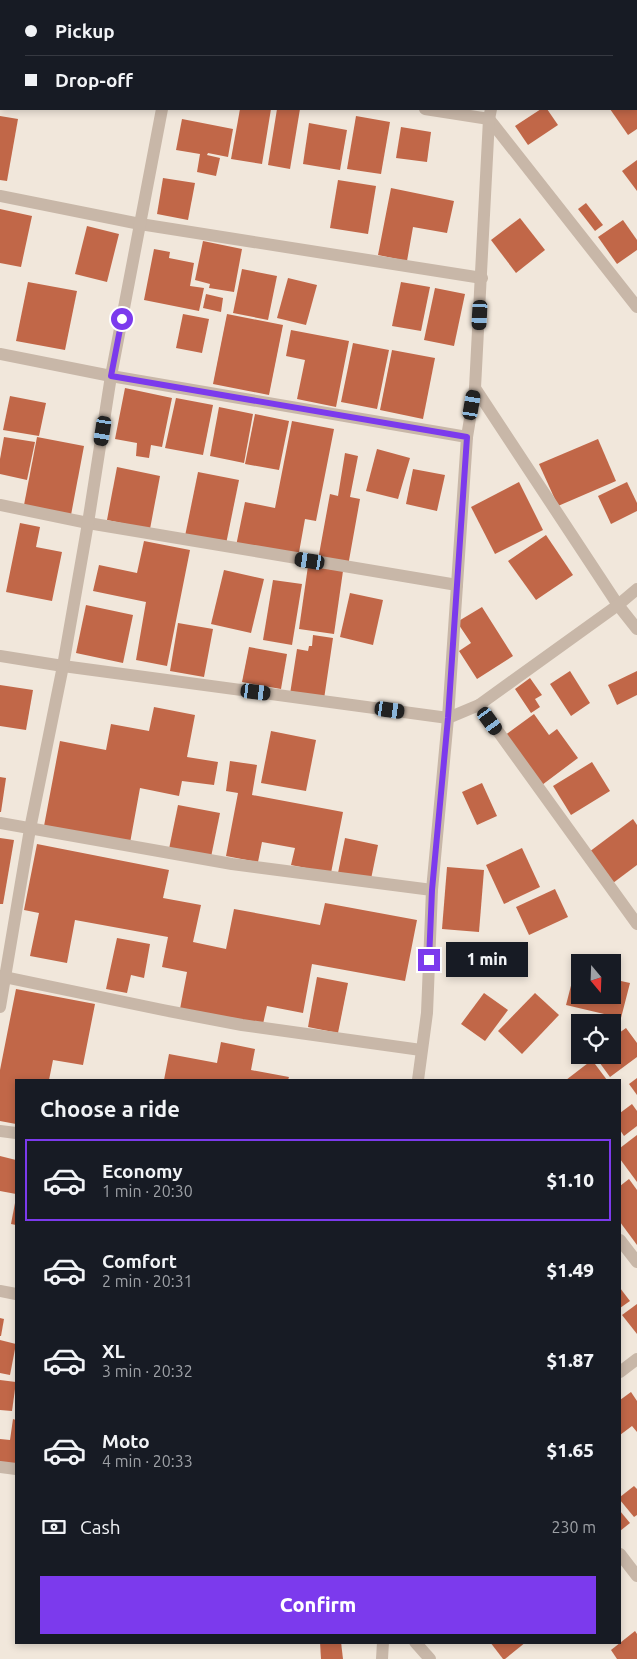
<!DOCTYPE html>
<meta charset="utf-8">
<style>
body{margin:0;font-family:Ubuntu,sans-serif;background:#242831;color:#f1f3f6;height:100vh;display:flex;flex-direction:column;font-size:19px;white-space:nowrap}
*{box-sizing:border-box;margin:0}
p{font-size:16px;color:#9ea1a6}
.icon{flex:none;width:28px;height:28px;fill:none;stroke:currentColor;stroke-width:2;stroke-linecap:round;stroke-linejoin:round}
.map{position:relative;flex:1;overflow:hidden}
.sheet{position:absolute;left:15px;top:1079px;width:606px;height:565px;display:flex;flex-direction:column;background:#171b24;border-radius:0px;box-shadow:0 2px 8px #0003}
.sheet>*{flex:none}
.hud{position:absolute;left:0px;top:0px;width:638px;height:110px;box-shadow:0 2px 8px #0003;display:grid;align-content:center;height:110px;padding:0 25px;background:#171b24}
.needle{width:32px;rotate:161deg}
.tools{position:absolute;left:571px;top:954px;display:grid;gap:10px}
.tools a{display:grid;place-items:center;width:50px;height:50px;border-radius:0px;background:#171b24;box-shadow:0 2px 8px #0003;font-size:25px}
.end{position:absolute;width:22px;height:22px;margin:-11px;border:6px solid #7c3aed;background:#fff;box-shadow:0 0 0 2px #fff}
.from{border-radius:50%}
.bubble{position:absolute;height:35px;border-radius:0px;background:#171b24;box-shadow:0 2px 8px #0003;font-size:16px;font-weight:800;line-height:35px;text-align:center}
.car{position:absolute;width:15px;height:30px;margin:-15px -8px;border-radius:6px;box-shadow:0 0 4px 1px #0007;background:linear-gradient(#222 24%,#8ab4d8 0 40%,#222 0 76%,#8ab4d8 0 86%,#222 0)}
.hud b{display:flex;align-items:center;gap:18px;height:48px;font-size:19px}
.hud b+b{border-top:1px solid #363941}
.hud i{width:12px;height:12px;background:#f1f3f6}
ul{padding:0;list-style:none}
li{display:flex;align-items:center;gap:15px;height:82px;margin:0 10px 8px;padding:0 15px;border:2px solid transparent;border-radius:0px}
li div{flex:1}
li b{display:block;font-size:19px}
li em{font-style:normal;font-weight:800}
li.on{border-color:#7c3aed}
li>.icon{width:45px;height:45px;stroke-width:1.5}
h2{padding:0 25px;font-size:22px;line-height:60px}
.pay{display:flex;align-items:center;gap:12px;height:55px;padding:0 25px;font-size:19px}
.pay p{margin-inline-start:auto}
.action{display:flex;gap:10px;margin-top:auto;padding:10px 25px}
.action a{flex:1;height:58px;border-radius:0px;background:#7c3aed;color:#fff;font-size:20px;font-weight:800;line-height:58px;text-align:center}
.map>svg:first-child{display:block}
.building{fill:#c16748}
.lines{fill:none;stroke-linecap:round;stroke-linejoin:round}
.minor{stroke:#c8b7a8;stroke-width:12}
.route{stroke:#7c3aed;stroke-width:6}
</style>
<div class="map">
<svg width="637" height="1659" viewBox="0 0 637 1659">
<rect width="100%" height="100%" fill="#f1e7db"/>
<g class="building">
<polygon points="240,109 271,109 262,164 231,159"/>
<polygon points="277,109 300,109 290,169 268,165"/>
<polygon points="541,109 547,109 558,125 528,145 515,126"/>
<polygon points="610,109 637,109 637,129 628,135"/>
<polygon points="0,116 18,119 7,181 0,180"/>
<polygon points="356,116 390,122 381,174 347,169"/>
<polygon points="182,119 233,129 228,157 208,153 207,155 220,158 216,176 197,172 200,154 176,150"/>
<polygon points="309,123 347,130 340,170 303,164"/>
<polygon points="401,127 431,132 427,162 396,158"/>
<polygon points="637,160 637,191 622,171"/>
<polygon points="163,178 195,183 188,220 157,214"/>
<polygon points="338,180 376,186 368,234 330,228"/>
<polygon points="391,188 454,201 447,233 413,227 407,261 378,255"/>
<polygon points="586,203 603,225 595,231 578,209"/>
<polygon points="0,209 32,216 21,267 0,263"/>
<polygon points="520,218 545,250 516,273 491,240"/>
<polygon points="623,220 637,240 637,250 617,264 598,237"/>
<polygon points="87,226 119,234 107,282 75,274"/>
<polygon points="203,241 242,249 234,292 209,288 210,284 195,280"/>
<polygon points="154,249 170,252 169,258 194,263 190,286 204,288 199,311 144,300"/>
<polygon points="242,269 277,276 268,320 233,313"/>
<polygon points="288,278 317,285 306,325 277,318"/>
<polygon points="28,282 77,291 65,350 16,341"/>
<polygon points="401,282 430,287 421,331 392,326"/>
<polygon points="435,288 465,294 454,346 424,340"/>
<polygon points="206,294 223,298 221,312 203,308"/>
<polygon points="183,314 209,319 202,353 176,348"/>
<polygon points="227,314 283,325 269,395 213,384"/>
<polygon points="291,330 349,341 336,407 297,399 305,360 286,356"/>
<polygon points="353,343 389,350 377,409 341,402"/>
<polygon points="392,350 435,358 423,419 380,410"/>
<polygon points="125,388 172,398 162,447 151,445 149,458 136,456 137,443 115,439"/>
<polygon points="10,396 46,403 39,436 3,430"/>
<polygon points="176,398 213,405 203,455 165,448"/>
<polygon points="219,407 253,414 244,463 210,456"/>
<polygon points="255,414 289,421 279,470 245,464"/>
<polygon points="292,421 334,429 316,521 305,519 298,558 236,546 245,502 275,508"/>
<polygon points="4,437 35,442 27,480 0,474 0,459"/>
<polygon points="37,437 84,446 71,515 24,505"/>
<polygon points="598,439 616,481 558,506 539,464"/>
<polygon points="377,449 410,458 398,499 366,491"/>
<polygon points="345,453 358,456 350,497 360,499 348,566 318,560 330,494 338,496"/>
<polygon points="117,467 160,476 150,529 107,520"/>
<polygon points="413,469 445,475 437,511 406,504"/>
<polygon points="198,472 239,480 226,544 185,536"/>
<polygon points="519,482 543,530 495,554 471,507"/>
<polygon points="627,482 637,503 637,511 611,524 598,496"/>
<polygon points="20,523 40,527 36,547 62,552 52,601 6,592"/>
<polygon points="546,535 573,575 536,600 508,561"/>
<polygon points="144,541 190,550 167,666 136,660 146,602 93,591 99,565 137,573"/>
<polygon points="308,566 343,571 334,634 299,629"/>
<polygon points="224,570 264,579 251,633 211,624"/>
<polygon points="273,580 302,584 292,645 263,640"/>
<polygon points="350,593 383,600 373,645 340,637"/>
<polygon points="86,605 133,615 123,663 76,653"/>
<polygon points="482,607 513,656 477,679 459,651 471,643 457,622"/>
<polygon points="178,623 213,629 204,677 170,671"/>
<polygon points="313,635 333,638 324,699 290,694 297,649 308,651 309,646 312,646"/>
<polygon points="249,647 287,654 281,689 242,682"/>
<polygon points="570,671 590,703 571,716 550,684"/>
<polygon points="637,671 637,695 617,705 608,685"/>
<polygon points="530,678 542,695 535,699 540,707 531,713 515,689"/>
<polygon points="0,685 33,690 26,730 0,726"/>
<polygon points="154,707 195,715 187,757 218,762 214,785 182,781 179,796 140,788 130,843 44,826 60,741 106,750 111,724 149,731"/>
<polygon points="534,714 549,735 557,729 578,758 542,785 504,736"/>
<polygon points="271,731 316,740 306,791 261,783"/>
<polygon points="230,761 257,765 252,795 343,812 331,873 291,865 295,848 262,842 258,862 226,856 238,793 226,791"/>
<polygon points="592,762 610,791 571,815 553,786"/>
<polygon points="0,777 6,778 1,812 0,812"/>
<polygon points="482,783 497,816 477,825 462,792"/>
<polygon points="178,805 220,813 211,857 169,849"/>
<polygon points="633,819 637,825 637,865 613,883 589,852"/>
<polygon points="0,838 14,840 3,904 0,904"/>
<polygon points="345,838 378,845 371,879 338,873"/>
<polygon points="37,844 169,870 163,898 201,905 193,942 226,949 234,909 320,925 325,903 417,920 405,981 312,964 303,1013 267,1006 263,1024 180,1009 187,972 162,967 168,937 75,920 67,963 30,956 39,913 24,910"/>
<polygon points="522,848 540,887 504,904 486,865"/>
<polygon points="447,867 484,870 479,932 442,929"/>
<polygon points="555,889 568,917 529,935 516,907"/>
<polygon points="117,938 150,944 144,978 131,975 127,993 106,989"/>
<polygon points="575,970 580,971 580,995 612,995 612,979 630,983 621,1018 566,1005"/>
<polygon points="317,977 348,983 338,1033 308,1027"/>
<polygon points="16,989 95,1004 83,1065 53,1060 49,1080 16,1080 16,1124 0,1121 0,1070"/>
<polygon points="484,993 508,1010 485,1041 461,1024"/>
<polygon points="535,993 559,1015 522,1054 498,1031"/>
<polygon points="626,1028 637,1043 637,1057 610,1077 594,1055 612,1055 612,1038"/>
<polygon points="221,1042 255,1049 251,1070 289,1077 288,1080 164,1080 169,1054 217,1063"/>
<polygon points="592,1060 607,1080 566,1080"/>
<polygon points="637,1078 637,1095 629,1084"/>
<polygon points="632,1104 637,1111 637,1126 624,1136 620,1130 620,1113"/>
<polygon points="637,1135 637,1182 620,1159 620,1148"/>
<polygon points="0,1156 16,1160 16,1194 0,1191"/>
<polygon points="629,1179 637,1190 637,1245 620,1222 620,1186"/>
<polygon points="15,1203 16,1203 16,1225 11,1224"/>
<polygon points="620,1288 630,1301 620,1308"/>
<polygon points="637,1304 637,1334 622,1315"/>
<polygon points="0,1318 4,1319 1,1336 0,1336"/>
<polygon points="0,1340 16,1344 10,1375 0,1373"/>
<polygon points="0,1380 16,1382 12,1411 0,1410"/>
<polygon points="631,1392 637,1401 637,1432 632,1426 620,1435 620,1400"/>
<polygon points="13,1419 16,1420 16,1469 0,1466 0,1439 10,1440"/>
<polygon points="634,1486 637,1489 637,1515 634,1517 620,1500 620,1497"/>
<polygon points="620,1511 630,1523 620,1531"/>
<polygon points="635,1631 637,1634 637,1659 617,1659 611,1650"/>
<polygon points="320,1642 341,1642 343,1659 321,1659"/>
<polygon points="490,1642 526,1642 505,1659 503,1659"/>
</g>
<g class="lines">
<g class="minor">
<polyline points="183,1 183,0"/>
<polyline points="532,1 532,0"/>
<polyline points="0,34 1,34"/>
<polyline points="425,109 489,119 637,307"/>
<polyline points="0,196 140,224 482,278"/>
<polyline points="0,354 111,376 467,437"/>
<polyline points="475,388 618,605 637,629"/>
<polyline points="0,505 88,523 457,585"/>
<polyline points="0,656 63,666 448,718 479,705 618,605 637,589"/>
<polyline points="479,705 637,924"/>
<polyline points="0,823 232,864 432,890"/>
<polyline points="0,976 163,1010 242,1025 421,1050"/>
<polyline points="0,1007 30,829 63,666 88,523 111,376 162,109"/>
<polyline points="418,1080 427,1013 432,890 448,718 467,437 475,388 489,119 491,109"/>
<polyline points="0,1131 16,1133"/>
<polyline points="620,1240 637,1262"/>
<polyline points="0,1291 16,1294"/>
<polyline points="620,1372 637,1359"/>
<polyline points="0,1467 16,1469"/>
<polyline points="620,1554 637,1576"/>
<polyline points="415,1642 430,1659"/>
<polyline points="382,1659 383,1642"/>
</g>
</g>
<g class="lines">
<polyline class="route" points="122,319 111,376 467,437 448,718 432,890 429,960"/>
</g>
</svg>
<div class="tools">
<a><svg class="needle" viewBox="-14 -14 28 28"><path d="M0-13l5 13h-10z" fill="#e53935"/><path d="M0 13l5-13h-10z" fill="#9ea1a6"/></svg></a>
<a><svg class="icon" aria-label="locate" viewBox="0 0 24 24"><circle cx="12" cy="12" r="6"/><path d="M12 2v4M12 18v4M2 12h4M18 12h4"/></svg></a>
</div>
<i class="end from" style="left:122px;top:319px"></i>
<i class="end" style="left:429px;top:960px"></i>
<div class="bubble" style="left:446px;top:942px;width:82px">1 min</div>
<i class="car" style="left:480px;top:315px;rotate:183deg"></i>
<i class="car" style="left:472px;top:405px;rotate:10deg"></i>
<i class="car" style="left:103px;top:431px;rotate:189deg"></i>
<i class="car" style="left:310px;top:561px;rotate:279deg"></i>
<i class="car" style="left:256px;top:692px;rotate:97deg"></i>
<i class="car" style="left:390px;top:710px;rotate:98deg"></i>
<i class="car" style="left:490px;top:721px;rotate:144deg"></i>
<div class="hud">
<b><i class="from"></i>Pickup</b>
<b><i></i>Drop-off</b>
</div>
<section class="sheet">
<h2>Choose a ride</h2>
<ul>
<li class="on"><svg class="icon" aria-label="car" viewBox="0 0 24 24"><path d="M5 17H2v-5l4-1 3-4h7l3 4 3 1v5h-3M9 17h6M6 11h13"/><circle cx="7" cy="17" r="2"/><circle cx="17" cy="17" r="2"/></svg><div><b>Economy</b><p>1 min · 20:30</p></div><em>$1.10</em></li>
<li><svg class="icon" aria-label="car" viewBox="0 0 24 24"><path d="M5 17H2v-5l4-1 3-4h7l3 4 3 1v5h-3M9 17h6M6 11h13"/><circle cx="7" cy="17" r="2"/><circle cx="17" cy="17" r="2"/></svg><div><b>Comfort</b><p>2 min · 20:31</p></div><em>$1.49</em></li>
<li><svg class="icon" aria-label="car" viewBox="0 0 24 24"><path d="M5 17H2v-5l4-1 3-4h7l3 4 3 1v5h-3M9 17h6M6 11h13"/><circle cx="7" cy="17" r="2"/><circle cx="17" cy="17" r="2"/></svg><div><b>XL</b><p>3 min · 20:32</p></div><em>$1.87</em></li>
<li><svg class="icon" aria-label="car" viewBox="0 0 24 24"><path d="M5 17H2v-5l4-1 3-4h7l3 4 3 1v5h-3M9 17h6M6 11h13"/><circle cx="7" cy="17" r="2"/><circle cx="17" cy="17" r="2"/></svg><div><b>Moto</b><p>4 min · 20:33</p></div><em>$1.65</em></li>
</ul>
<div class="pay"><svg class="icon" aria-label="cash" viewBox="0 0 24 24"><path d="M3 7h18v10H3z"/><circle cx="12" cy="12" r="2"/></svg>Cash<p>230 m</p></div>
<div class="action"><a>Confirm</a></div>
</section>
</div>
